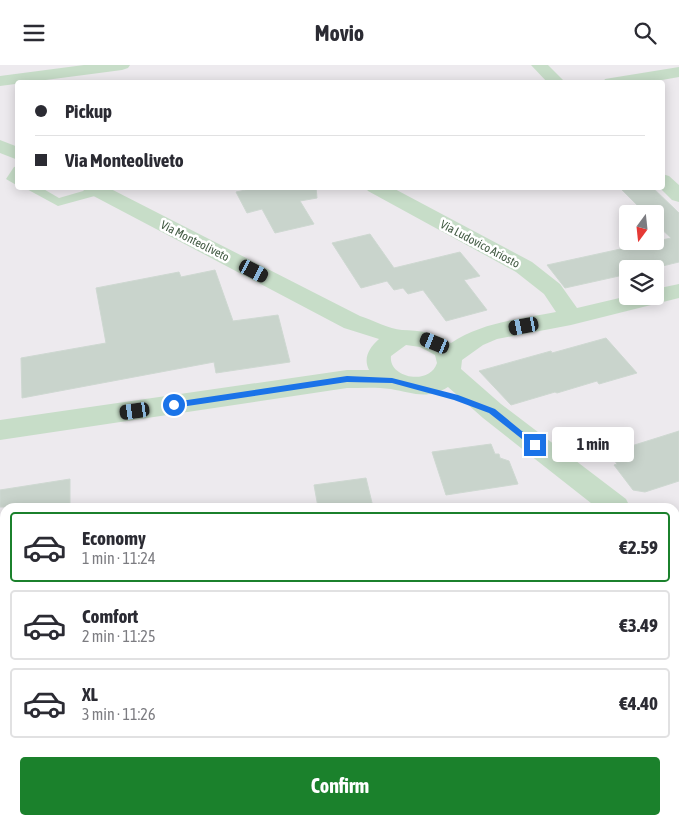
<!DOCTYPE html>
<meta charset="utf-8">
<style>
body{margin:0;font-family:"Asap Condensed",sans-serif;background:#f2f2f3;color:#2b2b33;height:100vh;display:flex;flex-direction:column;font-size:19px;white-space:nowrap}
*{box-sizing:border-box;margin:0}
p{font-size:16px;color:#7c7c81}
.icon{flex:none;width:28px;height:28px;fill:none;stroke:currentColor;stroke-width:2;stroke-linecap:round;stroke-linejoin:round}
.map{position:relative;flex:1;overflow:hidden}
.side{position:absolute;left:0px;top:438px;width:680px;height:322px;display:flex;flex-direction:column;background:#fff;border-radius:15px 15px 0 0;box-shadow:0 2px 12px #0003}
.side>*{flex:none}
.hud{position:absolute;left:15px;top:15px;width:650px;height:110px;border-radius:5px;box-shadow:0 2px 12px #0003;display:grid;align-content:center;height:110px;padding:0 20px;background:#fff}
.needle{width:32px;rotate:195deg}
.buttons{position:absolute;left:619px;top:140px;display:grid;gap:10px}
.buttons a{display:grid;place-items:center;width:45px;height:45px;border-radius:5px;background:#fff;box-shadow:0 2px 12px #0003;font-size:25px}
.end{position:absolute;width:22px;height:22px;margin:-11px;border:6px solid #1a73e8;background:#fff;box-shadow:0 0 0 2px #fff}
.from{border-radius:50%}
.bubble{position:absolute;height:35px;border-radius:5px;background:#fff;box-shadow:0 2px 12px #0003;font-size:16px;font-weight:700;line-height:35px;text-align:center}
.car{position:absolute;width:15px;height:30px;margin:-15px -8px;border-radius:6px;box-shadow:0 0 4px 1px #0007;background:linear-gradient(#222 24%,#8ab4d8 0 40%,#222 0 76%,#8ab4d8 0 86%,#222 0)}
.hud b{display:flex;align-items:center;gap:18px;height:48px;font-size:19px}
.hud b+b{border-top:1px solid #e1e1e2}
.hud i{width:12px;height:12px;background:#2b2b33}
ul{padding:9px 0 0;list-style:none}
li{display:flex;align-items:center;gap:15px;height:70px;margin:0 10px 8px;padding:0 10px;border:2px solid #e1e1e2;border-radius:5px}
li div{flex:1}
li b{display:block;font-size:19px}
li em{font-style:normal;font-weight:700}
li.selected{border-color:#1b812c}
li>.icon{width:45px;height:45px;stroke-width:1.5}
.action{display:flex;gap:10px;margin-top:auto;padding:10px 20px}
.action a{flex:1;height:58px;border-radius:5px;background:#1b812c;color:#fff;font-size:20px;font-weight:700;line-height:58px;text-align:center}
header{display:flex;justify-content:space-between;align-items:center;height:65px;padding:0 20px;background:#fff;font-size:22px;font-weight:700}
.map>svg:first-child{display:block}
.building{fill:#c9d4cc;stroke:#ced8d1}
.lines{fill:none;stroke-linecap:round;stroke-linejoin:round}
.lane{fill:#c7ddc8;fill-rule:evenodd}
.street{fill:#c7ddc8;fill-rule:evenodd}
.route{fill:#1a73e8}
.labels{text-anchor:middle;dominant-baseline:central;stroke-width:5;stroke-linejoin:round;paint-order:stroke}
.far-street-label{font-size:12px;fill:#425a43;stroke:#fff}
</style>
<header><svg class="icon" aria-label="menu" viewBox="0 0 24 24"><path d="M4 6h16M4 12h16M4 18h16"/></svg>Movio<svg class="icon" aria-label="search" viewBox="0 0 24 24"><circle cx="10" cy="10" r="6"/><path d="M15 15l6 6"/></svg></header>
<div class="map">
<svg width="679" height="760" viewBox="0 0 679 760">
<rect width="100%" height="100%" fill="#edeaee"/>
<g class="building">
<polygon points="249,122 316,122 317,133 300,136 314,159 275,168 262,144 247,148 236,127 250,124"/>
<polygon points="619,122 652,122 679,148 679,197 650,204 628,204 628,209 565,223 547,200 671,173 655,158 655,149 646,149"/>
<polygon points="370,169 394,203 460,187 480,211 464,215 487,245 446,256 423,225 408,229 403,223 394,225 387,216 361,223 332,178"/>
<polygon points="215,205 233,256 278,250 290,297 216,308 214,297 22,333 21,293 106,278 96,223 179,207 181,212"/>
<polygon points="606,273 637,308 599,319 597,316 557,328 555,327 511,340 479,306 551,286 552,288"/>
<polygon points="679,366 679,416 645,427 633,425 614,400 617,399 609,388"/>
<polygon points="491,379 495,389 499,389 500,393 509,396 518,419 446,430 432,387"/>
<polygon points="366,413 373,442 318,442 314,420"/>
<polygon points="70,414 70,442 0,442 0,425"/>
</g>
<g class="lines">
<g class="lane">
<polygon points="18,101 18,121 6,114 14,102"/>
<polygon points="23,122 40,122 59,133 97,122 102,123 104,126 102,129 58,141"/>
</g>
<g class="street">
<polygon points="84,0 130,0 128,3 122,5 0,21 0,11"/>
<polygon points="531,0 548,0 566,18 548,18"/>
<polygon points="679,2 679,12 645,18 603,18 605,14 611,13"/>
<polygon points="0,75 18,82 18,95 0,88"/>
<polygon points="662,109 669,111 679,120 679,137 672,135 659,122 662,122"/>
<path d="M81,122h26l253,129c13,4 29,13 42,14 17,0 35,3 49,13 31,-21 69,-24 105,-31l-12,-18 -28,-22 -148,-81 -3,-4h26l141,75 28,22 17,24 51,-12h27v-7l24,-5v14l-108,27 -74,14 -14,6 -21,15 -1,9 40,35 125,95 4,8h-34l-113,-89 -35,-31c-21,13 -35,6 -57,2 -14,-2 -30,-1 -44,-1l-347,52v-20l347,-50h22c-6,-12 0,-22 10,-31l-35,-11 -260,-137zM406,280l14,2 15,8 2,8c-7,23 -49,15 -46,-7z"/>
<polygon points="675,475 679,476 679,504 675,503"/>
<polygon points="679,688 679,726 675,727 675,689"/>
<polygon points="454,755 510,755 508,760 452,760"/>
</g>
</g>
<polygon class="route" points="347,311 392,313 458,330 495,344 539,380 535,383 532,382 489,348 454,335 392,318 347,317 174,343 170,340 174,337"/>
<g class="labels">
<g class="far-street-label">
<text transform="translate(195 176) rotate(27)">Via Monteoliveto</text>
<text transform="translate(480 179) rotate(28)">Via Ludovico Ariosto</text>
</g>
</g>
</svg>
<div class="buttons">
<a><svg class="needle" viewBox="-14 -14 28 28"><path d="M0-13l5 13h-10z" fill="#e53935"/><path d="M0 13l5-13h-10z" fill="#7c7c81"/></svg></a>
<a><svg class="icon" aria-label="layers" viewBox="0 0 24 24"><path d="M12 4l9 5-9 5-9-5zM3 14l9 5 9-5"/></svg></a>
</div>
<i class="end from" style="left:174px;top:340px"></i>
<i class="end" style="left:535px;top:380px"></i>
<div class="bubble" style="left:552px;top:362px;width:82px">1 min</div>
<i class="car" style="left:254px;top:206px;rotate:117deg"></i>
<i class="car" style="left:524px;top:261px;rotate:259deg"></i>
<i class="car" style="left:435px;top:278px;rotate:292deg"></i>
<i class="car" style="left:135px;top:346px;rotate:262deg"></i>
<div class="hud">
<b><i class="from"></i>Pickup</b>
<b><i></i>Via Monteoliveto</b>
</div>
<section class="side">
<ul>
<li class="selected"><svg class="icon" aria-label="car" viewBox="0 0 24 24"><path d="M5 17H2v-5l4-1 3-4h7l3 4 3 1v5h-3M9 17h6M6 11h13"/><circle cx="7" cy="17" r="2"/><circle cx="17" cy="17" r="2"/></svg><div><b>Economy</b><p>1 min · 11:24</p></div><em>€2.59</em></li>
<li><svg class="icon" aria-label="car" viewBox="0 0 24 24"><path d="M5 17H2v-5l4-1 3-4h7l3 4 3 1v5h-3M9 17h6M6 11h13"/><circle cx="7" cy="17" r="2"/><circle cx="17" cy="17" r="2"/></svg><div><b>Comfort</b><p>2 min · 11:25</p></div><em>€3.49</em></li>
<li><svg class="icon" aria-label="car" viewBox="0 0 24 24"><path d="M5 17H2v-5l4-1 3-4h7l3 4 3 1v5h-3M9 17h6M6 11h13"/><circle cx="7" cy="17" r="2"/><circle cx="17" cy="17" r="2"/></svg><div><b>XL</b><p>3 min · 11:26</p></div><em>€4.40</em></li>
</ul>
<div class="action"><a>Confirm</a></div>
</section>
</div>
